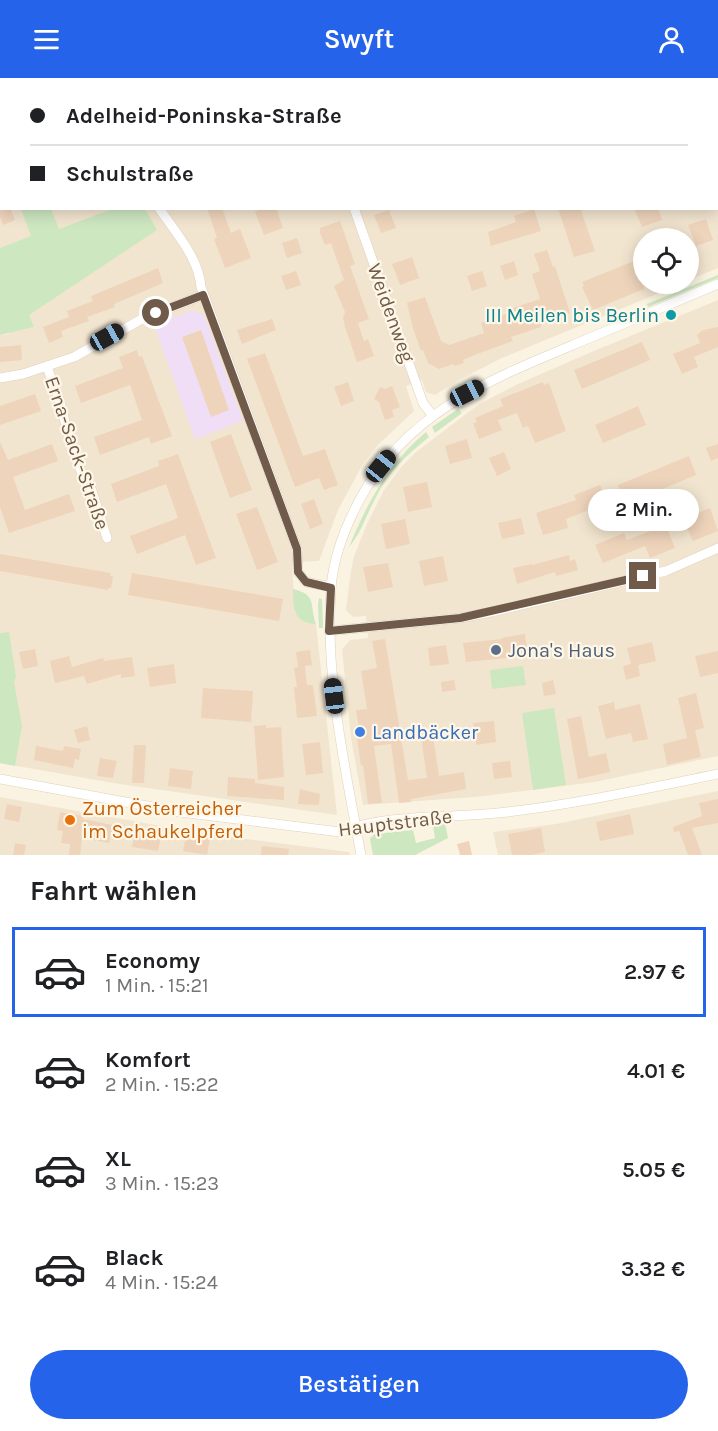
<!DOCTYPE html>
<html lang="de">
<meta charset="utf-8">
<style>
body{margin:0;font-family:Karla,sans-serif;background:#f6f6f6;color:#202124;height:100vh;display:flex;flex-direction:column;font-size:22px;white-space:nowrap}
*{box-sizing:border-box;margin:0}
p{font-size:20px;color:#757577}
.icon{flex:none;width:33px;height:33px;fill:none;stroke:currentColor;stroke-width:2;stroke-linecap:round;stroke-linejoin:round}
.map{position:relative;height:777px;overflow:hidden}
.panel{display:flex;flex-direction:column;background:#fff;flex:1}
.panel>*{flex:none}
.hud{position:absolute;left:0px;top:0px;width:718px;height:132px;box-shadow:0 3px 15px #0003;display:grid;align-content:center;height:132px;padding:0 30px;background:#fff}
.fabs{position:absolute;left:633px;top:150px;display:grid;gap:12px}
.fabs a{display:grid;place-items:center;width:66px;height:66px;border-radius:50%;background:#fff;box-shadow:0 3px 15px #0003;font-size:30px}
.end{position:absolute;width:27px;height:27px;margin:-14px;border:8px solid #705b4a;background:#fff;box-shadow:0 0 0 3px #fff}
.from{border-radius:50%}
.bubble{position:absolute;height:42px;border-radius:21px;background:#fff;box-shadow:0 3px 15px #0003;font-size:20px;font-weight:600;line-height:42px;text-align:center}
.car{position:absolute;width:18px;height:36px;margin:-18px -9px;border-radius:8px;box-shadow:0 0 4px 2px #0007;background:linear-gradient(#222 24%,#8ab4d8 0 40%,#222 0 76%,#8ab4d8 0 86%,#222 0)}
.hud b{display:flex;align-items:center;gap:21px;height:57px;font-size:22px}
.hud b+b{border-top:2px solid #e0e0e0}
.hud i{width:15px;height:15px;background:#202124}
ul{padding:0;list-style:none}
li{display:flex;align-items:center;gap:18px;height:90px;margin:0 12px 9px;padding:0 18px;border:3px solid transparent;border-radius:0px}
li div{flex:1}
li b{display:block;font-size:22px}
li em{font-style:normal;font-weight:600}
li.on{border-color:#2563eb}
li>.icon{width:54px;height:54px;stroke-width:1.5}
h2{padding:0 30px;font-size:27px;line-height:72px}
.cta{display:flex;gap:12px;margin-top:auto;padding:12px 30px}
.cta a{flex:1;height:69px;border-radius:36px;background:#2563eb;color:#fff;font-size:24px;font-weight:600;line-height:69px;text-align:center}
header{display:flex;justify-content:space-between;align-items:center;height:78px;padding:0 30px;background:#2563eb;color:#fff;font-size:27px;font-weight:600}
.map>svg:first-child{display:block}
.residential{fill:#f2e5d0;fill-rule:evenodd}
.education{fill:#f0def7}
.green{fill:#cde7c1}
.building{fill:#eed4bb}
.lines{fill:none;stroke-linecap:round;stroke-linejoin:round}
.minor-casing{stroke:#ded0be;stroke-width:10}
.minor{stroke:#fff;stroke-width:9}
.route{stroke:#705b4a;stroke-width:8}
.culture-dot{fill:#0f9aa8;stroke:#fef7e7;stroke-width:2}
.service-dot{fill:#5c6f8a;stroke:#fef7e7;stroke-width:2}
.shop-dot{fill:#3f7fe0;stroke:#fef7e7;stroke-width:2}
.food-dot{fill:#e8710a;stroke:#fef7e7;stroke-width:2}
.labels{text-anchor:middle;dominant-baseline:central;stroke-width:4.5;stroke-linejoin:round;paint-order:stroke}
.street-label{font-size:20px;fill:#705b4a;stroke:#fef7e7}
.culture-label{font-size:20px;fill:#0d838f;stroke:#fef7e7;text-anchor:end}
.service-label{font-size:20px;fill:#4e5e75;stroke:#fef7e7;text-anchor:start}
.shop-label{font-size:20px;fill:#366cbe;stroke:#fef7e7;text-anchor:start}
.food-label{font-size:20px;fill:#c56008;stroke:#fef7e7;text-anchor:start}
</style>
<header><svg class="icon" aria-label="menu" viewBox="0 0 24 24"><path d="M4 6h16M4 12h16M4 18h16"/></svg>Swyft<svg class="icon" aria-label="person" viewBox="0 0 24 24"><circle cx="12" cy="8" r="4"/><path d="M4 21q1-7 8-7t8 7"/></svg></header>
<div class="map">
<svg width="718" height="777" viewBox="0 0 718 777">
<rect width="100%" height="100%" fill="#fbf3e1"/>
<g class="residential">
<path d="M0,0h718v190l-29,12 -1,-42h-44v46h37l-179,74 -43,22 -24,15 -9,-3 -4,-12 -16,6 8,25 -36,34 -15,19 -25,46 -19,51 -27,1 3,51 15,10 6,1 21,191 -218,-31 -119,-21v-428l9,-1 -6,-87 -3,1zM2,2h715v128h-715z"/>
<polygon points="718,222 718,678 595,704 475,719 363,727 351,660 342,571 350,562 368,560 366,538 353,539 346,532 351,492 354,478 367,446 384,412 402,388 416,374 479,326 518,306 589,275"/>
<polygon points="718,713 718,777 498,777 493,754 556,746"/>
<polygon points="0,719 200,755 349,774 350,777 0,777"/>
</g>
<polygon class="education" points="193,232 204,237 243,343 195,361 154,247"/>
<g class="green">
<polygon points="400,0 522,0 395,1"/>
<polygon points="21,131 51,131 59,151 112,131 145,131 157,152 29,237 34,249 0,257 0,170 31,158"/>
<polygon points="718,197 718,200 648,229 647,226"/>
<polygon points="458,331 462,335 435,355 432,349"/>
<path d="M426,354l3,5c-21,17 -41,35 -53,60 -9,16 -14,35 -27,50 18,-44 40,-84 77,-115z"/>
<path d="M293,511c25,6 16,16 23,35 -23,-1 -23,-16 -23,-35z"/>
<polygon points="319,520 322,521 323,550 319,550 318,527"/>
<polygon points="9,554 16,599 14,604 22,648 15,688 0,685 0,555"/>
<polygon points="523,588 526,607 492,611 490,592"/>
<polygon points="554,630 566,707 533,712 522,635"/>
<polygon points="445,746 448,760 415,777 373,777 370,761 374,756 413,752 416,765 435,760 433,747"/>
</g>
<g class="building">
<polygon points="0,130 10,130 15,142 3,147 0,139"/>
<polygon points="207,130 222,130 231,155 240,151 251,180 225,190 214,161 217,160"/>
<polygon points="263,130 276,130 283,150 264,157 255,134"/>
<polygon points="558,130 580,130 595,173 574,179"/>
<polygon points="634,130 658,130 662,142 642,149"/>
<polygon points="534,131 541,153 491,168 488,154 516,144 514,138"/>
<polygon points="389,132 396,150 381,155 374,137"/>
<polygon points="706,141 713,162 696,168 688,147"/>
<polygon points="340,143 355,186 350,188 369,241 358,245 364,263 368,261 374,278 357,284 345,249 343,240 345,234 334,208 344,202 331,165 325,167 320,155 320,150"/>
<polygon points="297,160 302,175 287,180 282,165"/>
<polygon points="547,172 553,189 555,188 570,235 541,247 541,249 511,259 513,263 477,276 463,282 464,285 454,288 453,286 439,291 428,285 423,272 421,273 413,250 407,225 425,219 441,263 449,267 484,255 481,245 514,233 513,230 540,221 532,196 540,193 534,176"/>
<polygon points="412,179 419,200 400,207 392,186"/>
<polygon points="644,179 644,211 593,232 582,209 584,208 582,204"/>
<polygon points="514,183 518,197 505,202 500,188"/>
<polygon points="158,190 163,205 114,226 115,229 87,239 89,243 61,253 63,259 49,265 43,249 69,239 67,233 93,223 91,218"/>
<polygon points="296,193 301,207 286,212 281,198"/>
<polygon points="482,193 487,208 472,213 467,198"/>
<polygon points="272,241 276,252 242,266 237,252"/>
<polygon points="718,249 718,269 694,279 698,289 682,296 673,276 700,265 697,257 703,252"/>
<polygon points="201,252 229,332 211,339 182,259"/>
<polygon points="642,264 650,282 582,311 574,292"/>
<polygon points="21,267 22,282 0,284 0,269"/>
<polygon points="137,272 139,279 142,278 172,358 151,366 149,359 100,377 94,359 142,342 130,307 81,325 75,308 123,290 119,279"/>
<polygon points="265,275 303,378 325,371 338,407 324,412 319,400 295,409 247,281"/>
<polygon points="348,304 354,323 341,328 334,309"/>
<polygon points="543,304 544,307 549,305 566,353 535,365 528,348 523,350 517,335 498,342 502,352 479,361 473,345 477,344 475,340 503,328 500,321"/>
<polygon points="392,308 400,329 392,332 394,339 385,342 379,324 374,321 380,309 385,311"/>
<polygon points="35,316 41,333 0,347 0,328"/>
<polygon points="638,328 646,347 603,365 595,347"/>
<polygon points="231,356 252,412 230,420 210,364"/>
<polygon points="467,361 472,380 450,386 445,368"/>
<polygon points="0,364 8,382 52,366 58,383 13,399 25,432 69,416 75,433 9,455 0,429"/>
<polygon points="718,366 718,380 711,383 706,370"/>
<polygon points="504,374 511,391 497,398 489,380"/>
<polygon points="178,376 216,480 196,487 185,457 137,476 130,458 178,440 166,406 117,424 111,406 159,388 158,383"/>
<polygon points="689,378 696,397 626,426 618,407"/>
<polygon points="427,404 432,429 408,434 403,409"/>
<polygon points="600,407 607,425 566,441 568,450 543,457 536,435 576,422 574,417"/>
<polygon points="314,421 323,446 310,451 301,426"/>
<polygon points="257,429 278,484 257,492 236,436"/>
<polygon points="710,430 718,453 693,463 683,441"/>
<polygon points="521,440 525,456 502,461 498,445"/>
<polygon points="405,441 410,466 386,471 381,446"/>
<polygon points="666,447 675,470 650,480 645,468 603,485 595,467 624,455 627,462"/>
<polygon points="0,476 111,495 110,498 113,499 111,510 108,510 108,512 0,493"/>
<polygon points="569,477 570,483 575,481 578,492 556,498 555,494 517,506 513,490 532,486 532,487"/>
<polygon points="443,478 448,503 424,508 419,483"/>
<polygon points="388,485 393,509 368,514 363,489"/>
<polygon points="132,495 283,521 279,543 128,517"/>
<polygon points="525,556 528,578 466,584 463,565 502,561 501,560"/>
<polygon points="385,561 408,702 427,700 421,660 433,658 439,698 464,694 466,711 411,721 411,724 399,725 391,666 374,668 382,725 368,726 363,687 361,688 357,660 356,651 359,651 356,632 367,631 361,593 377,590 372,563"/>
<polygon points="652,564 656,583 638,587 640,598 626,602 623,588 631,586 627,570"/>
<polygon points="446,567 449,586 430,588 428,570"/>
<polygon points="35,571 38,588 23,591 19,574"/>
<polygon points="310,572 312,587 305,588 307,607 313,607 317,638 297,640 294,609 297,609 294,590 298,589 296,574"/>
<polygon points="718,573 718,595 700,599 695,578"/>
<polygon points="69,578 72,589 103,580 104,583 132,579 135,598 121,600 121,596 87,606 84,598 55,605 50,583"/>
<polygon points="174,586 176,605 150,609 147,590"/>
<polygon points="454,602 456,612 442,614 441,604"/>
<polygon points="553,602 556,616 544,618 542,605"/>
<polygon points="203,610 253,613 251,644 201,640"/>
<polygon points="696,615 704,650 695,652 701,679 667,687 663,666 687,660 678,620"/>
<polygon points="614,624 615,632 640,626 648,661 633,664 631,655 606,661 598,628"/>
<polygon points="581,638 589,679 606,675 610,694 578,701 567,641"/>
<polygon points="494,643 496,664 476,667 473,645"/>
<polygon points="266,647 266,650 281,649 284,699 258,702 254,648"/>
<polygon points="87,648 90,662 78,665 74,652"/>
<polygon points="320,664 323,695 306,697 302,666"/>
<polygon points="134,667 146,667 144,705 132,705"/>
<polygon points="36,668 63,673 64,668 81,671 79,682 75,681 73,690 34,682"/>
<polygon points="100,680 117,683 113,700 97,698"/>
<polygon points="510,683 512,699 494,701 492,685"/>
<polygon points="170,690 193,693 191,711 168,708"/>
<polygon points="228,699 255,701 255,705 284,709 284,722 227,718"/>
<polygon points="300,711 320,716 319,727 298,726"/>
<polygon points="718,721 718,745 692,750 702,777 688,777 679,753 674,754 673,749 702,738 699,725"/>
<polygon points="7,726 22,729 19,744 4,741"/>
<polygon points="60,734 84,738 83,741 113,747 109,765 82,760 80,777 69,777 70,766 61,765 63,753 57,752"/>
<polygon points="630,736 634,756 600,763 596,744"/>
<polygon points="136,750 162,754 158,773 132,769"/>
<polygon points="541,750 545,774 531,777 512,777 508,756"/>
<polygon points="186,758 210,761 207,777 183,773"/>
<polygon points="469,763 472,777 460,777 457,766"/>
<polygon points="15,765 26,767 24,777 13,777"/>
<polygon points="262,768 289,771 288,777 261,777"/>
</g>
<g class="lines">
<defs>
<g id="minor">
<polyline points="102,0 103,2"/>
<polyline points="308,0 309,2"/>
<polyline points="0,38 2,38"/>
<path d="M159,130c16,24 40,50 42,79l96,262 1,23 8,10 25,5"/>
<polyline points="354,130 423,325 432,337"/>
<polyline points="47,289 60,324 67,352 83,399 92,413 107,460"/>
<polyline points="0,300 23,296 74,279 142,241 203,217"/>
<polyline points="329,553 460,540 491,534 666,493 718,470"/>
<path d="M0,701l180,33 160,20c45,-18 109,-14 158,-19 74,-8 147,-24 220,-39"/>
<path d="M361,777c-16,-88 -36,-176 -30,-266 2,-31 14,-62 29,-90 48,-88 131,-120 220,-157 46,-19 92,-39 138,-58"/>
</g>
</defs>
<use href="#minor" class="minor-casing"/>
<use href="#minor" class="minor"/>
</g>
<g class="lines">
<polyline class="route" points="156,235 203,217 297,471 298,494 306,504 331,510 329,553 460,540 643,498"/>
</g>
<circle class="culture-dot" cx="671" cy="237" r="6"/>
<circle class="service-dot" cx="496" cy="572" r="6"/>
<circle class="shop-dot" cx="360" cy="654" r="6"/>
<circle class="food-dot" cx="70" cy="742" r="6"/>
<g class="labels">
<g class="street-label">
<text transform="translate(391 235) rotate(70)">Weidenweg</text>
<text transform="translate(77 375) rotate(71)">Erna-Sack-Straße</text>
<text transform="translate(395 745) rotate(-7)">Hauptstraße</text>
</g>
<g class="culture-label">
<text x="659" y="237">III Meilen bis Berlin</text>
</g>
<g class="service-label">
<text x="508" y="572">Jona's Haus</text>
</g>
<g class="shop-label">
<text x="372" y="654">Landbäcker</text>
</g>
<g class="food-label">
<text x="82" y="730">Zum Österreicher<tspan x="82" dy="23">im Schaukelpferd</tspan></text>
</g>
</g>
</svg>
<div class="fabs">
<a><svg class="icon" aria-label="locate" viewBox="0 0 24 24"><circle cx="12" cy="12" r="6"/><path d="M12 2v4M12 18v4M2 12h4M18 12h4"/></svg></a>
</div>
<i class="end from" style="left:156px;top:235px"></i>
<i class="end" style="left:643px;top:498px"></i>
<div class="bubble" style="left:588px;top:411px;width:111px">2 Min.</div>
<i class="car" style="left:107px;top:259px;rotate:61deg"></i>
<i class="car" style="left:467px;top:315px;rotate:63deg"></i>
<i class="car" style="left:381px;top:388px;rotate:39deg"></i>
<i class="car" style="left:334px;top:618px;rotate:353deg"></i>
<div class="hud">
<b><i class="from"></i>Adelheid-Poninska-Straße</b>
<b><i></i>Schulstraße</b>
</div>
</div>
<section class="panel">
<h2>Fahrt wählen</h2>
<ul>
<li class="on"><svg class="icon" aria-label="car" viewBox="0 0 24 24"><path d="M5 17H2v-5l4-1 3-4h7l3 4 3 1v5h-3M9 17h6M6 11h13"/><circle cx="7" cy="17" r="2"/><circle cx="17" cy="17" r="2"/></svg><div><b>Economy</b><p>1 Min. · 15:21</p></div><em>2.97 €</em></li>
<li><svg class="icon" aria-label="car" viewBox="0 0 24 24"><path d="M5 17H2v-5l4-1 3-4h7l3 4 3 1v5h-3M9 17h6M6 11h13"/><circle cx="7" cy="17" r="2"/><circle cx="17" cy="17" r="2"/></svg><div><b>Komfort</b><p>2 Min. · 15:22</p></div><em>4.01 €</em></li>
<li><svg class="icon" aria-label="car" viewBox="0 0 24 24"><path d="M5 17H2v-5l4-1 3-4h7l3 4 3 1v5h-3M9 17h6M6 11h13"/><circle cx="7" cy="17" r="2"/><circle cx="17" cy="17" r="2"/></svg><div><b>XL</b><p>3 Min. · 15:23</p></div><em>5.05 €</em></li>
<li><svg class="icon" aria-label="car" viewBox="0 0 24 24"><path d="M5 17H2v-5l4-1 3-4h7l3 4 3 1v5h-3M9 17h6M6 11h13"/><circle cx="7" cy="17" r="2"/><circle cx="17" cy="17" r="2"/></svg><div><b>Black</b><p>4 Min. · 15:24</p></div><em>3.32 €</em></li>
</ul>
<div class="cta"><a>Bestätigen</a></div>
</section>
